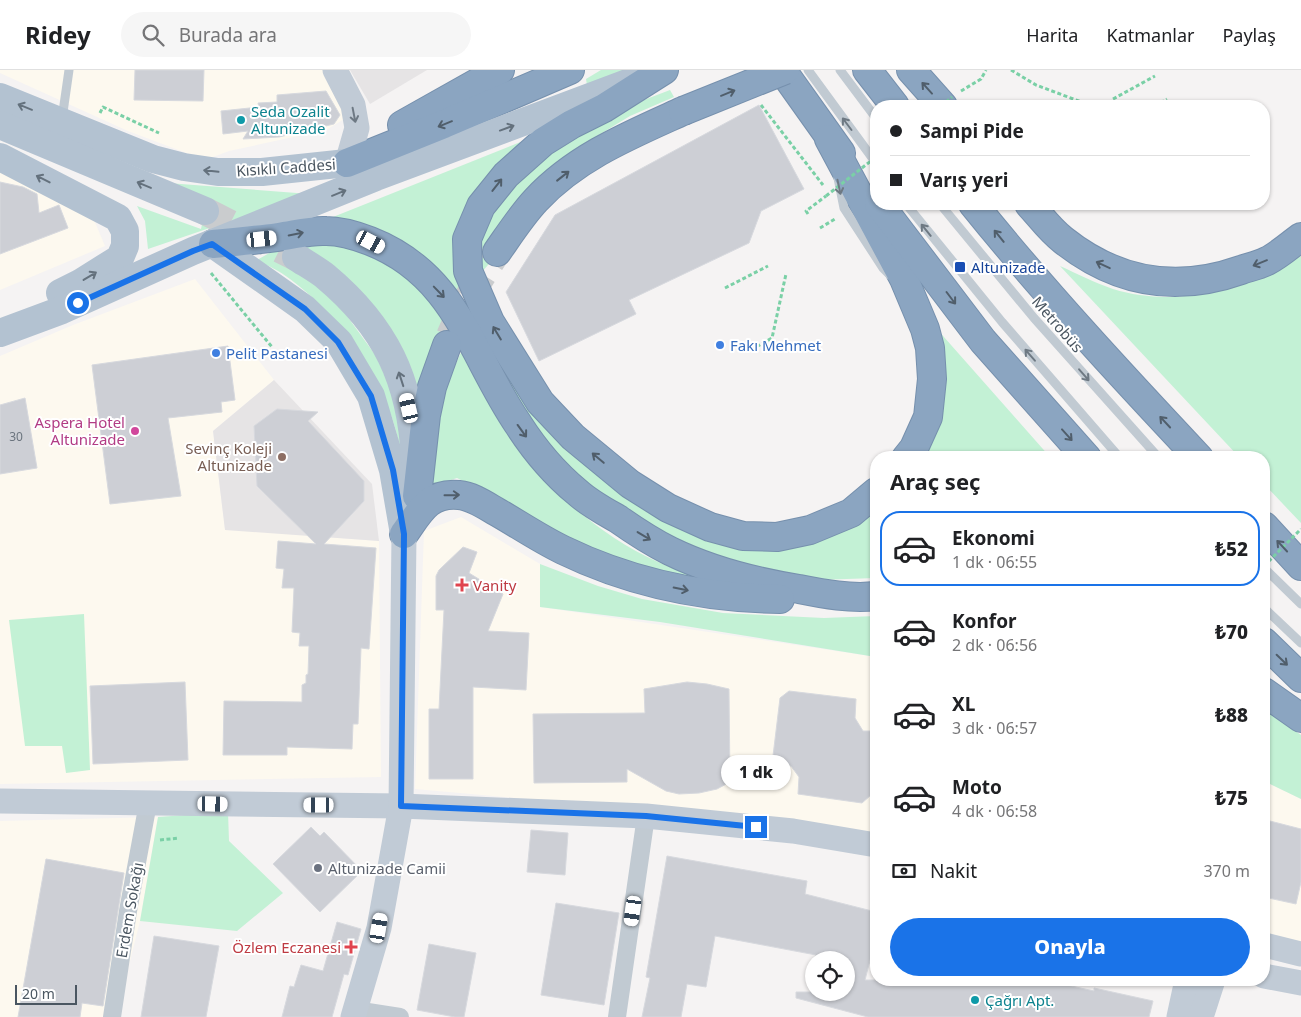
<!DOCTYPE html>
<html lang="tr">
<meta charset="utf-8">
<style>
body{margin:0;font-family:"Noto Sans",sans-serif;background:#f6f6f6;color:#202124;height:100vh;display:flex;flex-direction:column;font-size:19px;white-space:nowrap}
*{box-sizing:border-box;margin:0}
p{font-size:16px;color:#757577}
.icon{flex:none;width:28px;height:28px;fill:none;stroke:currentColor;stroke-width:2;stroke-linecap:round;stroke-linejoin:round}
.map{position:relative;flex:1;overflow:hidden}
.panel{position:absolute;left:870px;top:381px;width:400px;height:535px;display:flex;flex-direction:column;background:#fff;border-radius:20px;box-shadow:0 1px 4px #0004}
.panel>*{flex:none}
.hud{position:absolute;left:870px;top:30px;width:400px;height:110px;border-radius:20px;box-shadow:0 1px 4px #0004;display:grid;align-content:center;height:110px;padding:0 20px;background:#fff}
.buttons{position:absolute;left:805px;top:881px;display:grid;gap:10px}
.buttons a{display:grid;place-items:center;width:50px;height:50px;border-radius:50%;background:#fff;box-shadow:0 1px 4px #0004;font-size:25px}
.scale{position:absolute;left:15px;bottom:12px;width:62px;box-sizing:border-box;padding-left:5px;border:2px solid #4a5661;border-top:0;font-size:14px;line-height:18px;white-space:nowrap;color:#4a5661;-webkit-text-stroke:4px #fff;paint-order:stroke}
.end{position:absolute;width:22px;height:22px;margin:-11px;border:6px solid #1a73e8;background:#fff;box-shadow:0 0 0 2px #fff}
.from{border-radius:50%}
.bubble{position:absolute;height:35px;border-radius:18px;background:#fff;box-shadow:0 1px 4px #0004;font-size:16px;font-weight:800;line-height:35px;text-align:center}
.car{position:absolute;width:15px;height:30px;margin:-15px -8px;border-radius:6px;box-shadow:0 0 4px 1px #0007;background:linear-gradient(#fff 24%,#345 0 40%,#fff 0 76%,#345 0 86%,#fff 0)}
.hud b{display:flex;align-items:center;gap:18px;height:48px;font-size:19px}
.hud b+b{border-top:1px solid #e0e0e0}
.hud i{width:12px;height:12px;background:#202124}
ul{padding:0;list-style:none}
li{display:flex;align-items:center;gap:15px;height:75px;margin:0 10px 8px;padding:0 10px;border:2px solid transparent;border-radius:20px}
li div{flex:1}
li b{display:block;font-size:19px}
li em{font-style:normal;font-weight:800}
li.active{border-color:#1a73e8}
li>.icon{width:45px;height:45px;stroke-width:1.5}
h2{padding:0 20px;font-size:22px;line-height:60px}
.pay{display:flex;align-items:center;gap:12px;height:55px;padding:0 20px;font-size:19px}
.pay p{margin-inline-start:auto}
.action{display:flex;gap:10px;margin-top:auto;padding:10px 20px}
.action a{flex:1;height:58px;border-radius:30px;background:#1a73e8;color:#fff;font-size:20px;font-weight:800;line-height:58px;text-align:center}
header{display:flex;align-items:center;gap:30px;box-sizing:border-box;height:70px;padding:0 25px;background:#fff;border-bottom:1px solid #e0e0e0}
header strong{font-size:24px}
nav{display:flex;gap:28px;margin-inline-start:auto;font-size:18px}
.search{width:350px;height:45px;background:#f6f6f6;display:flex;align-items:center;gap:12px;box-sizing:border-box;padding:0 18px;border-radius:28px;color:#757577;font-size:19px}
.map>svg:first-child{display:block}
.commercial{fill:#fdf9ef}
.education{fill:#e6e4e5}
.green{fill:#c3f1d5}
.building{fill:#cdcfd5;stroke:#d7d9de}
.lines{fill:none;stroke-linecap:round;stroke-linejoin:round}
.primary-tunnel{stroke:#caccce;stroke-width:28;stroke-dasharray:28 14;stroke-linecap:butt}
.highway-tunnel{stroke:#caccce;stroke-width:28;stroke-dasharray:28 14;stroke-linecap:butt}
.highway-casing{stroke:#7690ad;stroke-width:30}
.path{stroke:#7ad0a6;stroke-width:3;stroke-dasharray:4 2.5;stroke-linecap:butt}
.lane{stroke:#c1cad2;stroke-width:9}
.street{stroke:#c1cad2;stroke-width:18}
.secondary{stroke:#c1cbd6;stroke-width:25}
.primary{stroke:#b3c2d1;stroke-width:28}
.highway{stroke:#8ba5c1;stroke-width:28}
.highway-bridge-casing{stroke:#7690ad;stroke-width:30;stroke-linecap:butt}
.path-bridge{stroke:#7ad0a6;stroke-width:3;stroke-dasharray:4 2.5;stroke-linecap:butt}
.highway-bridge{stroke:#8ba5c1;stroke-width:28}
.oneway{stroke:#505e6b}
.oneway2{stroke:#64717d}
.oneway3{stroke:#6e7984}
.oneway4{stroke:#6e7983}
.route{stroke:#1a73e8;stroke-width:6}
.culture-dot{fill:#0f9aa8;stroke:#fff;stroke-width:2}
.transit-dot{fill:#1a4fb4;stroke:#fff;stroke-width:2}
.shop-dot{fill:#3f7fe0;stroke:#fff;stroke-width:2}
.hotel-dot{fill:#d1479c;stroke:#fff;stroke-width:2}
.education-dot{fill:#8d6e63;stroke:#fff;stroke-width:2}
.health-dot{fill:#e0444e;stroke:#fff;stroke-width:2}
.worship-dot{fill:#6b7280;stroke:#fff;stroke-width:2}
.labels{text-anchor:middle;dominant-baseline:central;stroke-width:4;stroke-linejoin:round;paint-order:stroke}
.number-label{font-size:12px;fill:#6b747e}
.culture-label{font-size:15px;fill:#0d838f;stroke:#fff;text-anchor:start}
.street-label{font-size:15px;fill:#4a5661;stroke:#fff}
.transit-label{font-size:15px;fill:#164399;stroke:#fff;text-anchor:start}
.shop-label{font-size:15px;fill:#366cbe;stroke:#fff;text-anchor:start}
.hotel-label{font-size:15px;fill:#b23c85;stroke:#fff;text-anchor:end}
.education-label{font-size:15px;fill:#785e54;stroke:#fff;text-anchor:end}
.health-label{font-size:15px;fill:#be3a42;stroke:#fff;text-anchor:start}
.worship-label{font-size:15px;fill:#5b616d;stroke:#fff;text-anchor:start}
</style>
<header>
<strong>Ridey</strong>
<div class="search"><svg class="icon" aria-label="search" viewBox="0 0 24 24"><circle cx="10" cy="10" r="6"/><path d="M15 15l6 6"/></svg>Burada ara</div>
<nav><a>Harita</a><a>Katmanlar</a><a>Paylaş</a></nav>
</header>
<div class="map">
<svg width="1301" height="947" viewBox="0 0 1301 947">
<rect width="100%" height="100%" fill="#f5f3f3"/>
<g class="commercial">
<polygon points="0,0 326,0 346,48 326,60 229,81 205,90 128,61 0,3"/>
<polygon points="0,100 89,138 105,176 0,220"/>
<polygon points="195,209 274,310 213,361 225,459 379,471 381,707 0,714 0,286 73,255"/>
<polygon points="461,447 540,494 540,537 876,587 876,768 811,754 415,719 424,461"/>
<polygon points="1264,711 1301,729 1301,873 1264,867"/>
<polygon points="158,747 140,851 116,947 0,947 0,751"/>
</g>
<g class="education">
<polygon points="350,0 427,0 370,34"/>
<polygon points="274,310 372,414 379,471 225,460 213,361"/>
</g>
<g class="green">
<polygon points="601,0 627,0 587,15 586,9"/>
<polygon points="670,20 674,27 630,46 597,66 598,69 507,145 485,174 493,181 488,195 481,203 480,160 492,140 535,92 623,38"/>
<polygon points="528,69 456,170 460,219 456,222 328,149"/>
<polygon points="168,113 310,124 148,179 145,151 137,136 201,159 205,141"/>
<path d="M310,170c9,0 18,0 27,2 54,15 101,56 126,106 4,7 5,14 9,21 14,31 30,61 52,87 34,42 83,83 132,105 17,8 35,14 53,21l-2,3c-30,-7 -60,-13 -88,-25 -56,-23 -108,-55 -162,-82l-30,10 16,-96 20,-44 -24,-14 -12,32 -8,36 -20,-54 -12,-23 -29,-33 -36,-31 -23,-9 -8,13 32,22 16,18 37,51 18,40 12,79c-5,-20 -8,-41 -15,-60 -20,-52 -56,-103 -101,-136 -10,-8 -22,-13 -33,-19l23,-13z"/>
<path d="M1301,186v267l-37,-39v-26l-25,-1 -179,-191c18,8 35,17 53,23 52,16 106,6 154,-15 12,-5 23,-12 34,-18z"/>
<polygon points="936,258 1050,387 921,388 934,362 946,310"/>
<polygon points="485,274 534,340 724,470 876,434 876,508 817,510 775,503 690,479 594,422 560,389 525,344"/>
<polygon points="540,494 598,516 642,529 723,543 824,548 876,546 876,587 660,552 540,537"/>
<polygon points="84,544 90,700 66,703 62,676 25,676 9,550"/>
<polygon points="1264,638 1301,665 1301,729 1264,711"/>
<polygon points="228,742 229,771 283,823 237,861 140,851 158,747"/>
</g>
<g class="building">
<polygon points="135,0 204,0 203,31 134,30"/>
<polygon points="326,21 340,45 334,54 279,67 243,69 248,61 223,64 221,41 259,37 258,33 277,32 277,25"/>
<polygon points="759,35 804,119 761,141 749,173 629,230 636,244 539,291 506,222 555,145"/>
<polygon points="0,112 23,117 37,124 39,143 59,135 68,158 0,184"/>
<polygon points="228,276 235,330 221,332 222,342 168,348 181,426 110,434 92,295"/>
<polygon points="25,328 37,398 0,404 0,335"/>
<polygon points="277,339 318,342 308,351 364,411 364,431 324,474 376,478 369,579 361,578 358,654 353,654 352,679 287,677 287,685 223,685 224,631 302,632 302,615 306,613 306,605 308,604 309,576 299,576 300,563 292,562 294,518 282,518 284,499 276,498 278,471 316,474 257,416 254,356"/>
<polygon points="463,477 477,482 469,503 503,524 488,561 529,563 526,620 473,617 473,709 429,709 429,639 439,639 444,540 436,540 436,506 439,500"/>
<polygon points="185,612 188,690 93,694 90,616"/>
<polygon points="687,612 707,614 729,619 730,712 717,719 699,723 679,724 666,721 627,699 627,712 534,713 533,644 645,643 644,619"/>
<polygon points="789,621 856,629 855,648 863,661 876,661 876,691 871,725 862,733 798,724 799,707 791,696 772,694 780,628"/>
<polygon points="1270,751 1301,759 1301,812 1296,834 1264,827 1264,776"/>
<polygon points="311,757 320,766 324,762 362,801 320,842 273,794"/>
<polygon points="531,760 568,763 565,805 527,802"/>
<polygon points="667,786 807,811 805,824 876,842 876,867 865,910 994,910 1014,915 1015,910 1044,910 1094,921 1094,918 1153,931 1149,947 868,947 796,928 796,922 846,922 846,890 815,890 816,885 715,866 706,917 687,914 681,947 642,947 650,908 646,907"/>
<polygon points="46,789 124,803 103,936 82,933 80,947 18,947"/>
<polygon points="556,833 619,843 604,935 541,925"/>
<polygon points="337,852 361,859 348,905 344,904 332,947 282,947 290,916 294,917 301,895 323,901"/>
<polygon points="154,866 219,876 206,947 141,947"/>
<polygon points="429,874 476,883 464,947 455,947 417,940"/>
</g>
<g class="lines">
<polyline class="primary-tunnel" points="205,141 296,187"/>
<polyline class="highway-tunnel" points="450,266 464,234 497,182"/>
<defs>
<g id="highway">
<polyline points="664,0 604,38 572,54 543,72 506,105 481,136 467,169 468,201 490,252 540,332 573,367 630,414 668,438 710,457 743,466 777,467 810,460 851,443 876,422"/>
<polyline points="782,0 841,83"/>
<polyline points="867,0 895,36"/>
<polyline points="911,0 943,36"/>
<polyline points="402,55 500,0"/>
<polyline points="829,69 904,209 925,259 930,278 932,309 928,347 914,378 906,388"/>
<polyline points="347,93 444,54 570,0"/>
<polyline points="879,134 983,271 1087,388"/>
<path d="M973,134c71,88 148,171 226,254"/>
<path d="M1029,134c11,12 21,26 34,36 54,43 113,53 178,30 9,-3 18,-5 26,-9 12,-6 23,-16 34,-24"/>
<path d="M213,174c21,-2 43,-4 65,-7 16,-2 32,-7 48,-6 14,0 31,5 44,10 87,34 101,114 148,183 16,25 36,49 59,68 12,11 27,19 41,27 17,12 34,23 52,32 41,20 85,31 129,38 25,5 52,10 77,7"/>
<path d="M497,182c12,-17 24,-36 39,-52 40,-43 94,-65 147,-89"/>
<polyline points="417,426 426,345 432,317 447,275"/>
<polyline points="1264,456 1301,496"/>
<path d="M404,464c15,-21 24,-42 55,-39 13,1 26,10 38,17 21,12 43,27 66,38 68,33 142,48 217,49"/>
<polyline points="1264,572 1301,608"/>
<polyline points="1264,622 1301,648"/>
</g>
</defs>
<use href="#highway" class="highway-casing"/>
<g class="path">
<polyline points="1011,0 1036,15 1092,36"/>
<polyline points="961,21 981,9 986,0"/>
<polyline points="1113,29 1155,6"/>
<polyline points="761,35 823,115"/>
<polyline points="1155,36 1167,29"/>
<polyline points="100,43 103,37 159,63"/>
<polyline points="808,144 806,141 826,126"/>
<polyline points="820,158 835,149"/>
<polyline points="211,203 272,277"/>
<polyline points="725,218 768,196"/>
<polyline points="751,280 772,268 786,204"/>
<polyline points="160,770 179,768"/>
</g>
<g class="lane">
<polyline points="808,0 876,93"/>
<polyline points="840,0 876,48"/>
<polyline points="62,49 69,0"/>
<polyline points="838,108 844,138 883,198 890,205"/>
<polyline points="906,134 1002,252 1120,388"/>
<polyline points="940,134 1034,248 1159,388"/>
<polyline points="1264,498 1301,534"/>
<polyline points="1264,538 1301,573"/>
</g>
<g class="street">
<polyline points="355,940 400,947"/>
<polyline points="112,947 128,841 148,733"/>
<polyline points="617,947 646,746"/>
</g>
<g class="secondary">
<polyline points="335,0 353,35 357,58 347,93"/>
<polyline points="0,731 401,736 646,746 793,761 876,775"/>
<polyline points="1264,875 1301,884"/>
<polyline points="1264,906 1301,913"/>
<polyline points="353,947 379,858 401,736 404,464"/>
<polyline points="1179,947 1187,910"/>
<polyline points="1201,947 1213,910"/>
</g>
<g class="primary">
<polyline points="0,27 153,89 184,97 218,102 262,102 347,93"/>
<polyline points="0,55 205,141"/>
<polyline points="0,87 118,148 125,161 125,176 120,188 80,213 60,223"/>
<polyline points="213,174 305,239 339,272 371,326 393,400 404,464"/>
<path d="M296,187c9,6 20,12 29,19 61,51 86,104 90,183"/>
<polyline points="0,263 62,240 193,181 376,107 638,9"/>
</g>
<use href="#highway" class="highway"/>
<defs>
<polyline id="highway-bridge" points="683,41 785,0"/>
</defs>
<use href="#highway-bridge" class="highway-bridge-casing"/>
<g class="path-bridge">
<polyline points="941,36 952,27"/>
<polyline points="826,126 876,87"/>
<polyline points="1264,496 1301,459"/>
</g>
<use href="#highway-bridge" class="highway-bridge"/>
</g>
<defs><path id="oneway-shaft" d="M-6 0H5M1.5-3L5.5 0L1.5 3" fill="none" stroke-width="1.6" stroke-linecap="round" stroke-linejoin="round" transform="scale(1.25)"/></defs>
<g class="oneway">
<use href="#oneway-shaft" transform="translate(927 18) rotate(-132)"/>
<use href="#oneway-shaft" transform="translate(728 23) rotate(-22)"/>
<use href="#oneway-shaft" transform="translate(445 54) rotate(158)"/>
<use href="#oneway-shaft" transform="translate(563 106) rotate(-38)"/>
<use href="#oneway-shaft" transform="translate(497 115) rotate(-52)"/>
<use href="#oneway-shaft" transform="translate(296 164) rotate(-11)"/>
<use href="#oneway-shaft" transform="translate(999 166) rotate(-129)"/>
<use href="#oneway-shaft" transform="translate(1260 193) rotate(158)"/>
<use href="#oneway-shaft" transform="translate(1103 195) rotate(-155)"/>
<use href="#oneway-shaft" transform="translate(439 222) rotate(46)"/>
<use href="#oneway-shaft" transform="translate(951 228) rotate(53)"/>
<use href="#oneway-shaft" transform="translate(497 263) rotate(-121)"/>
<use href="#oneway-shaft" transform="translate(1165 352) rotate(-133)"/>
<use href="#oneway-shaft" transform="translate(522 361) rotate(54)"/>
<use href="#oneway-shaft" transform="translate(1067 365) rotate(48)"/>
<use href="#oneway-shaft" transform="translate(598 388) rotate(-140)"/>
<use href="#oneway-shaft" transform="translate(452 425) rotate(-1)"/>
<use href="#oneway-shaft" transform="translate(644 466) rotate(31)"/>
<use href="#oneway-shaft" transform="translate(1282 476) rotate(-133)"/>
<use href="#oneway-shaft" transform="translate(681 519) rotate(11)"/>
<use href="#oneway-shaft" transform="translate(1282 590) rotate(44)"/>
</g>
<g class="oneway2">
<use href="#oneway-shaft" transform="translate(25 37) rotate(-158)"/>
<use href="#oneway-shaft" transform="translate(507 58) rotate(-20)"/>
<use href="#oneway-shaft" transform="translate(211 101) rotate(-174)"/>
<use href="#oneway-shaft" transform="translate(43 109) rotate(-153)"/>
<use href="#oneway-shaft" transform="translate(144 115) rotate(-157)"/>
<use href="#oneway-shaft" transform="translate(339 123) rotate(-22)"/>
<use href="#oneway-shaft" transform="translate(90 206) rotate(-31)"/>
<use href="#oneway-shaft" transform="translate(401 309) rotate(-108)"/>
</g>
<use class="oneway3" href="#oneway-shaft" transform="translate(354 45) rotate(79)"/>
<g class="oneway4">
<use href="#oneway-shaft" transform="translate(847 54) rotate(-127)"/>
<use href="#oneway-shaft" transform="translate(839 117) rotate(78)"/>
<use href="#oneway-shaft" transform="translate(926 160) rotate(-129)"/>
<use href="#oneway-shaft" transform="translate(1030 285) rotate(-131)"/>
<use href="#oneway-shaft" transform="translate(1084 305) rotate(49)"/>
</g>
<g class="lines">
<polyline class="route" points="78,233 193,181 212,174 305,239 338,272 371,326 393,400 404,464 401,736 646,746 756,757"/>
</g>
<g class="culture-dot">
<circle cx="241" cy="50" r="5"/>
<circle cx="975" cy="930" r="5"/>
</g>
<rect class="transit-dot" x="954" y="191" width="12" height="12" rx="2.5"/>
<g class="shop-dot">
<circle cx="720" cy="275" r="5"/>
<circle cx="216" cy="283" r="5"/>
</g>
<circle class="hotel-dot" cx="135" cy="361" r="5"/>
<circle class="education-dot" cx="282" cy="387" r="5"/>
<g class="health-dot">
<path d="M459.5 507.5h5v5h5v5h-5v5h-5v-5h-5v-5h5z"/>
<path d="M348.5 869.5h5v5h5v5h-5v5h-5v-5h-5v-5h5z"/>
</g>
<circle class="worship-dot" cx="318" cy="798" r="5"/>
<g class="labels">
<g class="number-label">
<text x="16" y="366">30</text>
</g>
<g class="culture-label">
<text x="251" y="41">Seda Ozalit<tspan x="251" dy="17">Altunizade</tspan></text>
<text x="985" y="930">Çağrı Apt.</text>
</g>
<g class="street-label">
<text transform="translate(286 97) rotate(-4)">Kısıklı Caddesi</text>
<text transform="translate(1058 254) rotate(49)">Metrobüs</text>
<text transform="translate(129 840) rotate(-80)">Erdem Sokağı</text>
</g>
<g class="transit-label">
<text x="971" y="197">Altunizade</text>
</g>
<g class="shop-label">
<text x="730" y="275">Fakı Mehmet</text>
<text x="226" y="283">Pelit Pastanesi</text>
</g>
<g class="hotel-label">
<text x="125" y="352">Aspera Hotel<tspan x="125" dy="17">Altunizade</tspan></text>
</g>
<g class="education-label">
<text x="272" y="378">Sevinç Koleji<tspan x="272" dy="17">Altunizade</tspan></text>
</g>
<g class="health-label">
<text x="473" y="515">Vanity</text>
<text x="341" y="877" text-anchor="end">Özlem Eczanesi</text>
</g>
<g class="worship-label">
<text x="328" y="798">Altunizade Camii</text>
</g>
</g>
</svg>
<div class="buttons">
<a><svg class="icon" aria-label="locate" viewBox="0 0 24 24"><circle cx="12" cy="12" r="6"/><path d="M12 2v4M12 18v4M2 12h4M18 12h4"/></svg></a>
</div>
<div class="scale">20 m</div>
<i class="end from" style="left:78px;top:233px"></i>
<i class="end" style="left:756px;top:757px"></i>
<div class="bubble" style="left:721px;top:685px;width:70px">1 dk</div>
<i class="car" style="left:262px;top:169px;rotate:84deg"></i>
<i class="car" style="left:371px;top:172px;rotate:118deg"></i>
<i class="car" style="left:409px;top:338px;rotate:347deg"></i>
<i class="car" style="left:213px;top:734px;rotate:91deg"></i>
<i class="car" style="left:319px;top:735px;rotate:270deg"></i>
<i class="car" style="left:633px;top:841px;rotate:188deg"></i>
<i class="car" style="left:379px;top:858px;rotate:10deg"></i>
<div class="hud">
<b><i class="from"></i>Sampi Pide</b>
<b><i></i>Varış yeri</b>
</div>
<section class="panel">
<h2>Araç seç</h2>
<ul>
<li class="active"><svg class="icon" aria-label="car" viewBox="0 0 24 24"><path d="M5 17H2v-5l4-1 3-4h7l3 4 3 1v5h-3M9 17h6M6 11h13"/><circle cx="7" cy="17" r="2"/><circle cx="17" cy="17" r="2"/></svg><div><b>Ekonomi</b><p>1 dk · 06:55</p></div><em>₺52</em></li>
<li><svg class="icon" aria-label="car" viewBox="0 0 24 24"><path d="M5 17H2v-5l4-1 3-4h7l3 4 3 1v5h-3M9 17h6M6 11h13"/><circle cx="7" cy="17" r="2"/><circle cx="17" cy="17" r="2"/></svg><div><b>Konfor</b><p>2 dk · 06:56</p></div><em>₺70</em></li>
<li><svg class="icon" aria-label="car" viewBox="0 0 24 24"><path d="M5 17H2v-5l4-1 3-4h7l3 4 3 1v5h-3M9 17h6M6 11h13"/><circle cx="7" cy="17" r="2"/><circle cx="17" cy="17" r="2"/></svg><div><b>XL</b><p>3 dk · 06:57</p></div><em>₺88</em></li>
<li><svg class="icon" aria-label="car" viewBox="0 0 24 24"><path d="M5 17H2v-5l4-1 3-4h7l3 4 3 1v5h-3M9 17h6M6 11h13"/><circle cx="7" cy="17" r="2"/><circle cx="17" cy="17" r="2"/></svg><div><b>Moto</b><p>4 dk · 06:58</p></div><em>₺75</em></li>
</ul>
<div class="pay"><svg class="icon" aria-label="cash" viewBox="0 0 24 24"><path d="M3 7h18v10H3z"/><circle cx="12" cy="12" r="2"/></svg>Nakit<p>370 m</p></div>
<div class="action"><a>Onayla</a></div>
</section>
</div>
